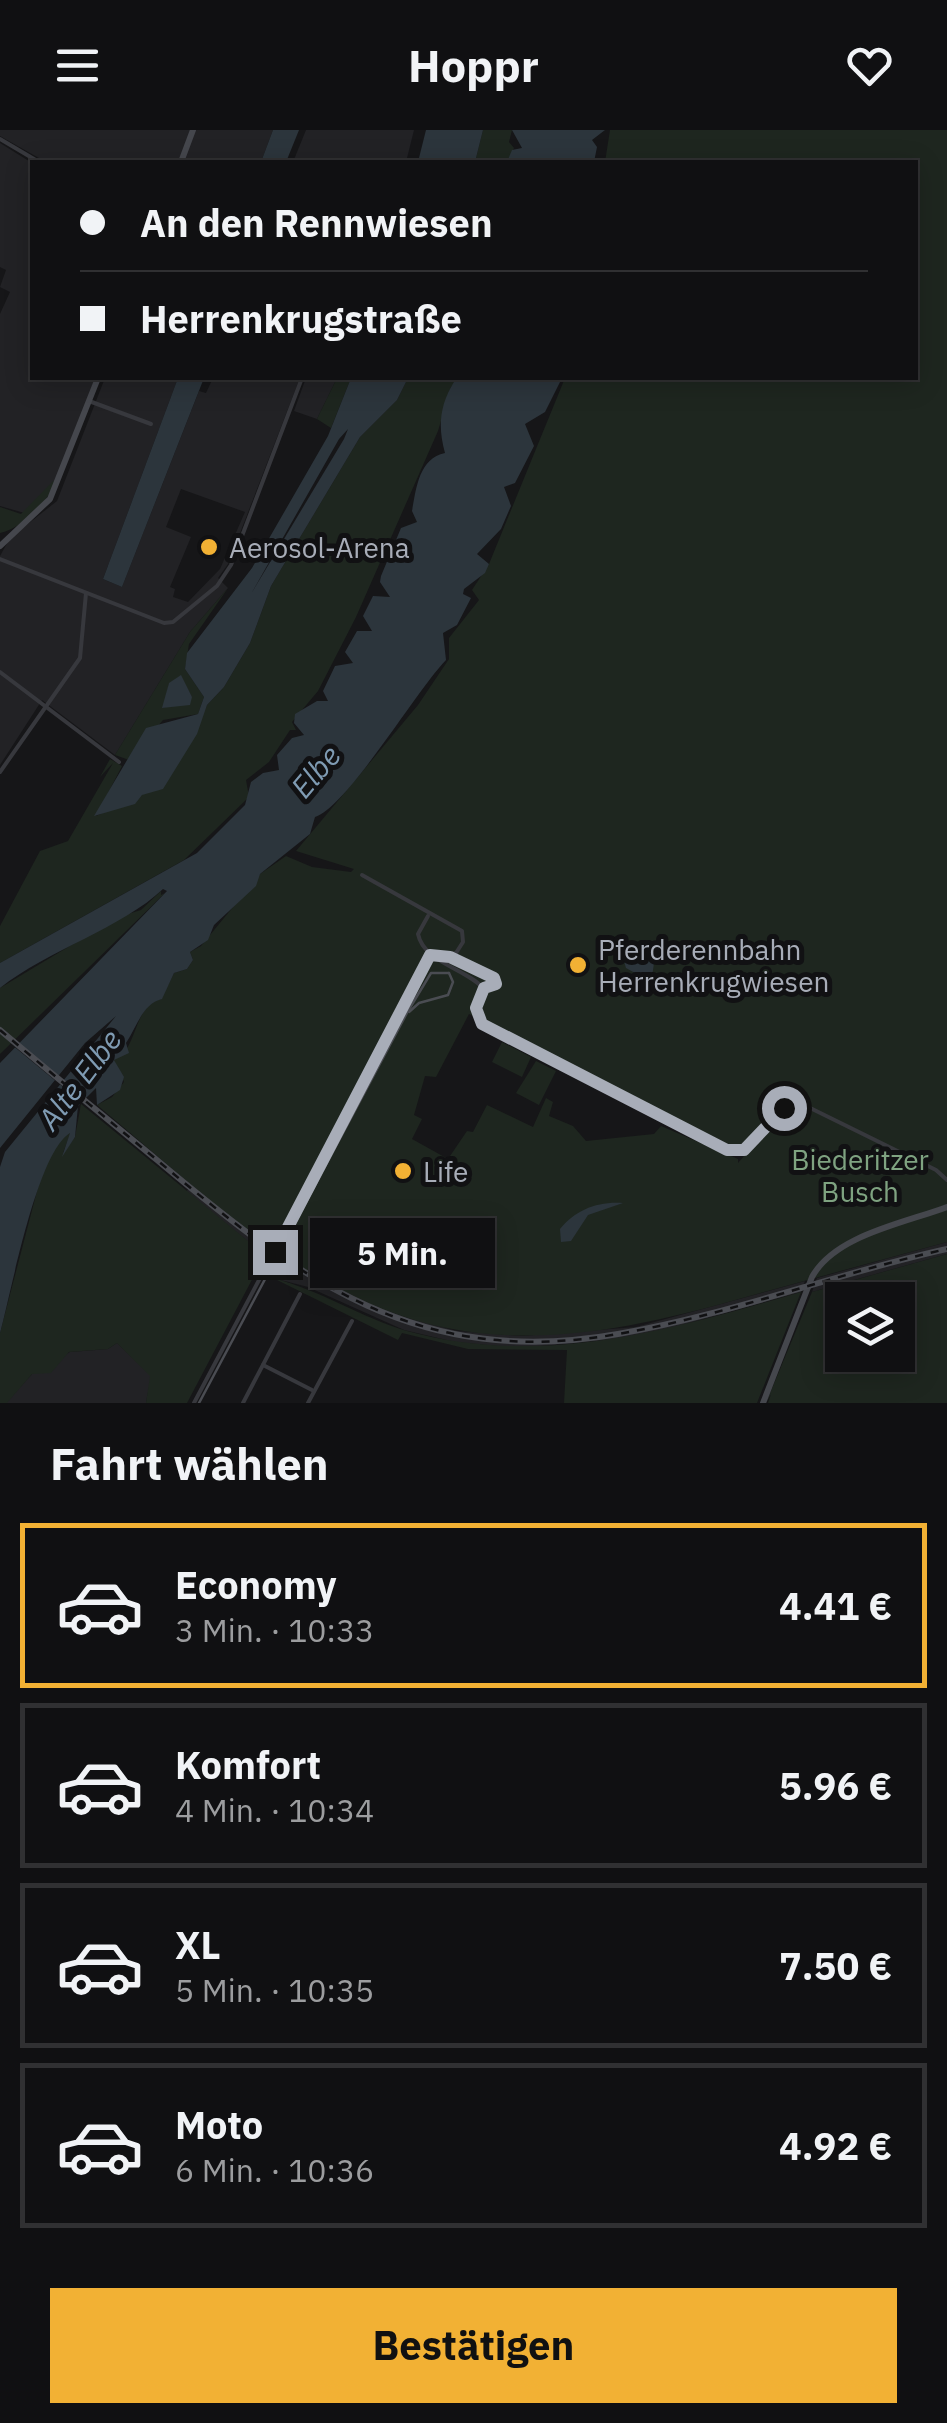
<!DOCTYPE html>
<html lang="de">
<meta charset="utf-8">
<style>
body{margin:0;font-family:"IBM Plex Sans",sans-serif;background:#1e1e20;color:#f1f3f6;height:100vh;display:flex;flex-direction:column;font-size:38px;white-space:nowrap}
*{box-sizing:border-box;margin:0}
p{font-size:32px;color:#9c9d9f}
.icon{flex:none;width:55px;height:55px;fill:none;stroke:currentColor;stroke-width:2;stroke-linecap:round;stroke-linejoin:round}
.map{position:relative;height:1273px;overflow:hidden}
.details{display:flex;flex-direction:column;background:#101012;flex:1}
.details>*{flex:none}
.hud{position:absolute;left:30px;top:30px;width:888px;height:220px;border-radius:0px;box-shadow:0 5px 25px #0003,0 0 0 2px #303032;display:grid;align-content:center;height:220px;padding:0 50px;background:#101012}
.controls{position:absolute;left:825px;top:1152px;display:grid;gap:20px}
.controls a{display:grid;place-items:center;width:90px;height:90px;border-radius:0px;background:#101012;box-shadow:0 5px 25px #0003,0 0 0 2px #303032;font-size:50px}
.end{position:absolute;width:45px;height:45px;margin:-22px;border:12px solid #a8adb8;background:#111;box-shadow:0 0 0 5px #111}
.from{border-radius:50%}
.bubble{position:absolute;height:70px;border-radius:0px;background:#101012;box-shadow:0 5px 25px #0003,0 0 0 2px #303032;font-size:32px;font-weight:700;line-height:70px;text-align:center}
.hud b{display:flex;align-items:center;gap:35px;height:95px;font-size:38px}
.hud b+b{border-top:2px solid #303032}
.hud i{width:25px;height:25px;background:#f1f3f6}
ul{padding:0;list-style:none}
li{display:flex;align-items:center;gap:30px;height:165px;margin:0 20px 15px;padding:0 30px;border:5px solid #303032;border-radius:0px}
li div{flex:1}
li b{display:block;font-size:38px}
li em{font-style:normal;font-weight:700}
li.selected{border-color:#f2b134}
li>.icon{width:90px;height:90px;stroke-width:1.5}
h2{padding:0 50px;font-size:45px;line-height:120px}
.button{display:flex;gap:20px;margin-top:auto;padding:20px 50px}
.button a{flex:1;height:115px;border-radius:0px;background:#f2b134;color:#111;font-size:40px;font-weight:700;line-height:115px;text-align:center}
header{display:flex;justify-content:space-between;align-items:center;height:130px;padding:0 50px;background:#101012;font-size:45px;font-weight:700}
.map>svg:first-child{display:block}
.built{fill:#222225;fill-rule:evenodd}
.green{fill:#1e261f;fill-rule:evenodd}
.water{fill:#2c353c;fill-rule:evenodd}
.pier{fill:#161618}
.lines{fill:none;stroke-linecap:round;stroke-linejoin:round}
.street{stroke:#37383d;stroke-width:4}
.secondary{stroke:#45474d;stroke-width:6}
.tram{stroke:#4a4c52;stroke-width:2.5}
.rail-casing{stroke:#4a4c52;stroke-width:6}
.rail{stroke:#111113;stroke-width:2.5;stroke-dasharray:8;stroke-linecap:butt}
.route{stroke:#a8adb8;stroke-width:12}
.poi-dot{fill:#f2b134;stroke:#111113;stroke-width:4}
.labels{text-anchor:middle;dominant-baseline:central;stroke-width:10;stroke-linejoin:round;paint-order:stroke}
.poi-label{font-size:28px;fill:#a8adb8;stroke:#111113;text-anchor:start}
.park-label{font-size:28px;fill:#7fa381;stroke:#111113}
.water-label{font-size:30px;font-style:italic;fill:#7f9bb3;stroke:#111113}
</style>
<header><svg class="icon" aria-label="menu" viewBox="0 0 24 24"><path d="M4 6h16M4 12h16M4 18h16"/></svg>Hoppr<svg class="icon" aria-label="heart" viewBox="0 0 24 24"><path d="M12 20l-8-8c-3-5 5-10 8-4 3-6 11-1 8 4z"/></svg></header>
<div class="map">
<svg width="947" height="1273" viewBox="0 0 947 1273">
<rect width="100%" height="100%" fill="#161618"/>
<g class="built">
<polygon points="0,0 273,0 261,32 46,32 0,6"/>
<polygon points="306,0 414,0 406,32 293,32"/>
<polygon points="0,13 32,33 32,248 95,248 55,354 28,384 0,376 0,184 10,162 0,157 6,140 0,137"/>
<path d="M105,248h73l-75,201 19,8 77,-196 7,2 7,-15h87l-72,186 -10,14 10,10 -38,44 -75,123 -73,-55 -42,65v-209l10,-18 47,-37zM181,359l64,23 -25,57 -32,33 -15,-5 2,-8 -5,-2 21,-50 -25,-10z"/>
<polygon points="306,248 337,248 317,289 294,281"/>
<polygon points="192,1055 269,1116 265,1125 186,1062"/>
<polygon points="947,1112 947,1124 812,1162 817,1148"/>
<polygon points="290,1127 338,1158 405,1187 457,1201 522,1206 636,1197 805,1151 801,1162 639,1207 519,1218 455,1212 404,1200 308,1157 273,1148"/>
<polygon points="117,1213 151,1246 146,1273 6,1273 32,1244 70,1222 108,1219"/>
</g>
<g class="green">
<polygon points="483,0 512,0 509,12 514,18 507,32 475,32"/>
<path d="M610,0h337v1112c-61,17 -122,33 -183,50 -147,42 -283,74 -426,-4 -89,-48 -164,-119 -241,-183l15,-8 12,-15 -10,-22c4,-4 9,-6 12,-10 11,-16 12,-45 35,-51l13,-26 13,-4 6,-9 -3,-8 11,-6 59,-72 26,-18 26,11 39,5 3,-3 -58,-18 122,-146 31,-46v-21l30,-38 -7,-10 17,-26 76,-186h350v-216h-310zM469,884l263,132 10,-1 50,-55 4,14 -8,2 -50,57v-4l-77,-33 -7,8 -68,7 -13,-15 -24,-10 4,-14 -7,-4 -13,29 -46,-22 -14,27 -6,-1 -19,28 -36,-20 10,-20 -8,-4 11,-39 11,1z"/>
<polygon points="337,248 351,248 331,298 317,289"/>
<polygon points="408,248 464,248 451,257 438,301 356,487 318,561 292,592 296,600 290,600 269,632 246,650 249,667 184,730 0,833 0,796 40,721 68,711 113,633 100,647 110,629 122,636 96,686 142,665 187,619 207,575 224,557 250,513 271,456 360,307 397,270"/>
<path d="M53,351l3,2c-9,19 -35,46 -56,50v-26l21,7z"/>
<path d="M228,458l-39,56 -4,25 19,28 -6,17 -35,6 -34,40 -14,-5 75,-123zM180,546l12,21 -29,11 6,-24z"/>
<polygon points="161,761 161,765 165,763 0,924 0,858 118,787 141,780"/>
<polygon points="502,912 531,927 522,947 492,932"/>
<polygon points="536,931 556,941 539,975 516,963"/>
<polygon points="81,974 265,1125 187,1273 146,1273 150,1246 117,1213 108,1219 69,1222 51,1243 32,1244 7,1273 0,1273 0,1203 43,1038 60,1009 72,999 63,1023 75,1007"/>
<path d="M947,1124v149h-179l3,-9 -5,9 46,-111zM842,1170h56v55h-56z"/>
<path d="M273,1148c47,12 87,39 134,53 136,37 263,-1 394,-39l-44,111h-193l3,-53 -99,-1 -66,-16 -4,7z"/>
</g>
<g class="water">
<polygon points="273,0 299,0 286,32 261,32"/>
<polygon points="426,0 483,0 475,32 418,32"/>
<polygon points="512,0 605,0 592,10 597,17 594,32 507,32 512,20 522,18"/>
<polygon points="178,248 204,248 122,457 103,449"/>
<path d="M351,248h57l-11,22 -37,37 -89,149 -21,57 -26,44 -17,18 -10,29 -34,55 -21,6 -7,9 -41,12 52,-88 52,-14 6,-17 -19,-28 2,-16 65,-85 76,-132zM348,299l-4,10 -93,155 88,-155z"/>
<path d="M468,248h94l-17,34 -20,12 9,22 -19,37 -11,4 7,19 -10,23 -24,25 12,10 -4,9 -21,16 -1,5 8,4 -14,27 -14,8 3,27c-30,31 -99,147 -131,157l-5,17 -50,40 -4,12 -42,39 -6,15 -18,12 3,8 -6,9 -13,4 -12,26c-20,5 -25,28 -36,44l3,10 -15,7 10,17 -4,13 -23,15 -1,-17 -18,18 -3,31 -13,20 8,-24c-33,20 -58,156 -70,200v-166l5,-15 111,-136 -31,27 -85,105v-85l167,-172 -4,-2c-41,39 -115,61 -163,99v-25l197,-110 48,-48 6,-23 12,-9 16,-3 -2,-15 15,-17 12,-3 -10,-12 1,-9 22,-13h11l-5,-10 12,-25 18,-3 -8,-11 12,-21h15l-9,-15 10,-20 17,1 -10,-15 1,-6 20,-48 16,-6 -5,-11c4,-22 7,-53 33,-58 -7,-25 -6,-47 9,-71z"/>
<polygon points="181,545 192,567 190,575 162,578 169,553"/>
<polygon points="627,818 642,821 654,833 652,847 644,848 626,838 622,824"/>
<path d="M623,1073l-35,12 -17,26 -10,1 -1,-13c15,-19 38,-28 63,-26z"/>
</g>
<polygon class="pier" points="14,910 89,972 86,976 11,914"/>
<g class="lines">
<g class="street">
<polyline points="0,9 39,32"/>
<polyline points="89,271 151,294"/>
<polyline points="0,429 164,493 173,492 217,456 231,435 302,248"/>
<polyline points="0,542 119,632"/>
<polyline points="0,642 80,528 86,463"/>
<polyline points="362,745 462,801 463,812 456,823 438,827"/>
<path d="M428,786l-10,18c6,29 48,34 66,55l11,-4 -2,-9 -43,-19"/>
<polyline points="484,859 475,880 482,894 727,1020 745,1020 786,976 798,972 936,1040 947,1050"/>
<polyline points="263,1235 312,1260"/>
<polyline points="194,1273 431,825"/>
<polyline points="243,1273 300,1164"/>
<polyline points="308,1273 352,1191"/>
</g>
<g class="secondary">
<polyline points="181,32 193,0"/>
<polyline points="0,416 50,369 98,248"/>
<path d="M763,1273l49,-126c23,-42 93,-54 135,-70"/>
</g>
<g class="tram">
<polyline points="409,882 419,873 448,865 453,852 449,843"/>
<polyline points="199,1273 408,881 431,843 449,843"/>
</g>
<defs>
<path id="rail" d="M0,900c52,44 105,87 157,130 144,121 262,209 461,174 111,-19 219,-61 329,-85"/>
</defs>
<use href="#rail" class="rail-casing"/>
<use href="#rail" class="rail"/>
</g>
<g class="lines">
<polyline class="route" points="275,1122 430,825 450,827 494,848 496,854 484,858 476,878 482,894 727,1020 744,1020 784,978"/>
</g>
<g class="poi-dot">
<circle cx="209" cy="417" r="10"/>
<circle cx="578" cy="835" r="10"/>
<circle cx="403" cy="1041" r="10"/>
</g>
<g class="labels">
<g class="poi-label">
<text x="229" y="417">Aerosol-Arena</text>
<text x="598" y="819">Pferderennbahn<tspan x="598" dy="32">Herrenkrugwiesen</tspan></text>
<text x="423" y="1041">Life</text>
</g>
<g class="park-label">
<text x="860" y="1029">Biederitzer<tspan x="860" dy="32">Busch</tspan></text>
</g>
<g class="water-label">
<text transform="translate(315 641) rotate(-50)">Elbe</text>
<text transform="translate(79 949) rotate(-53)">Alte Elbe</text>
</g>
</g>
</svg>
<div class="controls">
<a><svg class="icon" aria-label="layers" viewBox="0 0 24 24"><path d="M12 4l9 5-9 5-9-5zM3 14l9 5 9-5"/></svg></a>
</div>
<i class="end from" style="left:784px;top:978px"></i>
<i class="end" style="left:275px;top:1122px"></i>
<div class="bubble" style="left:310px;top:1088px;width:185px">5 Min.</div>
<div class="hud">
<b><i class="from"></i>An den Rennwiesen</b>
<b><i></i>Herrenkrugstraße</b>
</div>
</div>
<section class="details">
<h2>Fahrt wählen</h2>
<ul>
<li class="selected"><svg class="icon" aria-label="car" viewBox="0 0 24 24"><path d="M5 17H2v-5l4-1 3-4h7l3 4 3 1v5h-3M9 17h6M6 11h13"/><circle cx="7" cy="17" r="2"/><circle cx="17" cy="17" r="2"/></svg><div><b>Economy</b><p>3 Min. · 10:33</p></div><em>4.41 €</em></li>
<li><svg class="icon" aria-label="car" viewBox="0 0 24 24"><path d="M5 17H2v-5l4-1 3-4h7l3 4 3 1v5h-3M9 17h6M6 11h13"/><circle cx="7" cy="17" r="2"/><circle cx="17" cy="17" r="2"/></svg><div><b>Komfort</b><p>4 Min. · 10:34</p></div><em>5.96 €</em></li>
<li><svg class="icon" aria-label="car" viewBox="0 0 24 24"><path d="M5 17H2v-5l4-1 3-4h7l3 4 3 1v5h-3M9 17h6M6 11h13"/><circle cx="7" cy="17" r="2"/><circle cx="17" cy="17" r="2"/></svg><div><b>XL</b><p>5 Min. · 10:35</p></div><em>7.50 €</em></li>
<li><svg class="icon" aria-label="car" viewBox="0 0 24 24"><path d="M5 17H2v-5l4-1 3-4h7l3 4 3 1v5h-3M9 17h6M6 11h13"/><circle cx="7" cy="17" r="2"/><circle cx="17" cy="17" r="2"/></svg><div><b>Moto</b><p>6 Min. · 10:36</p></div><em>4.92 €</em></li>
</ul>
<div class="button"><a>Bestätigen</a></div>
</section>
